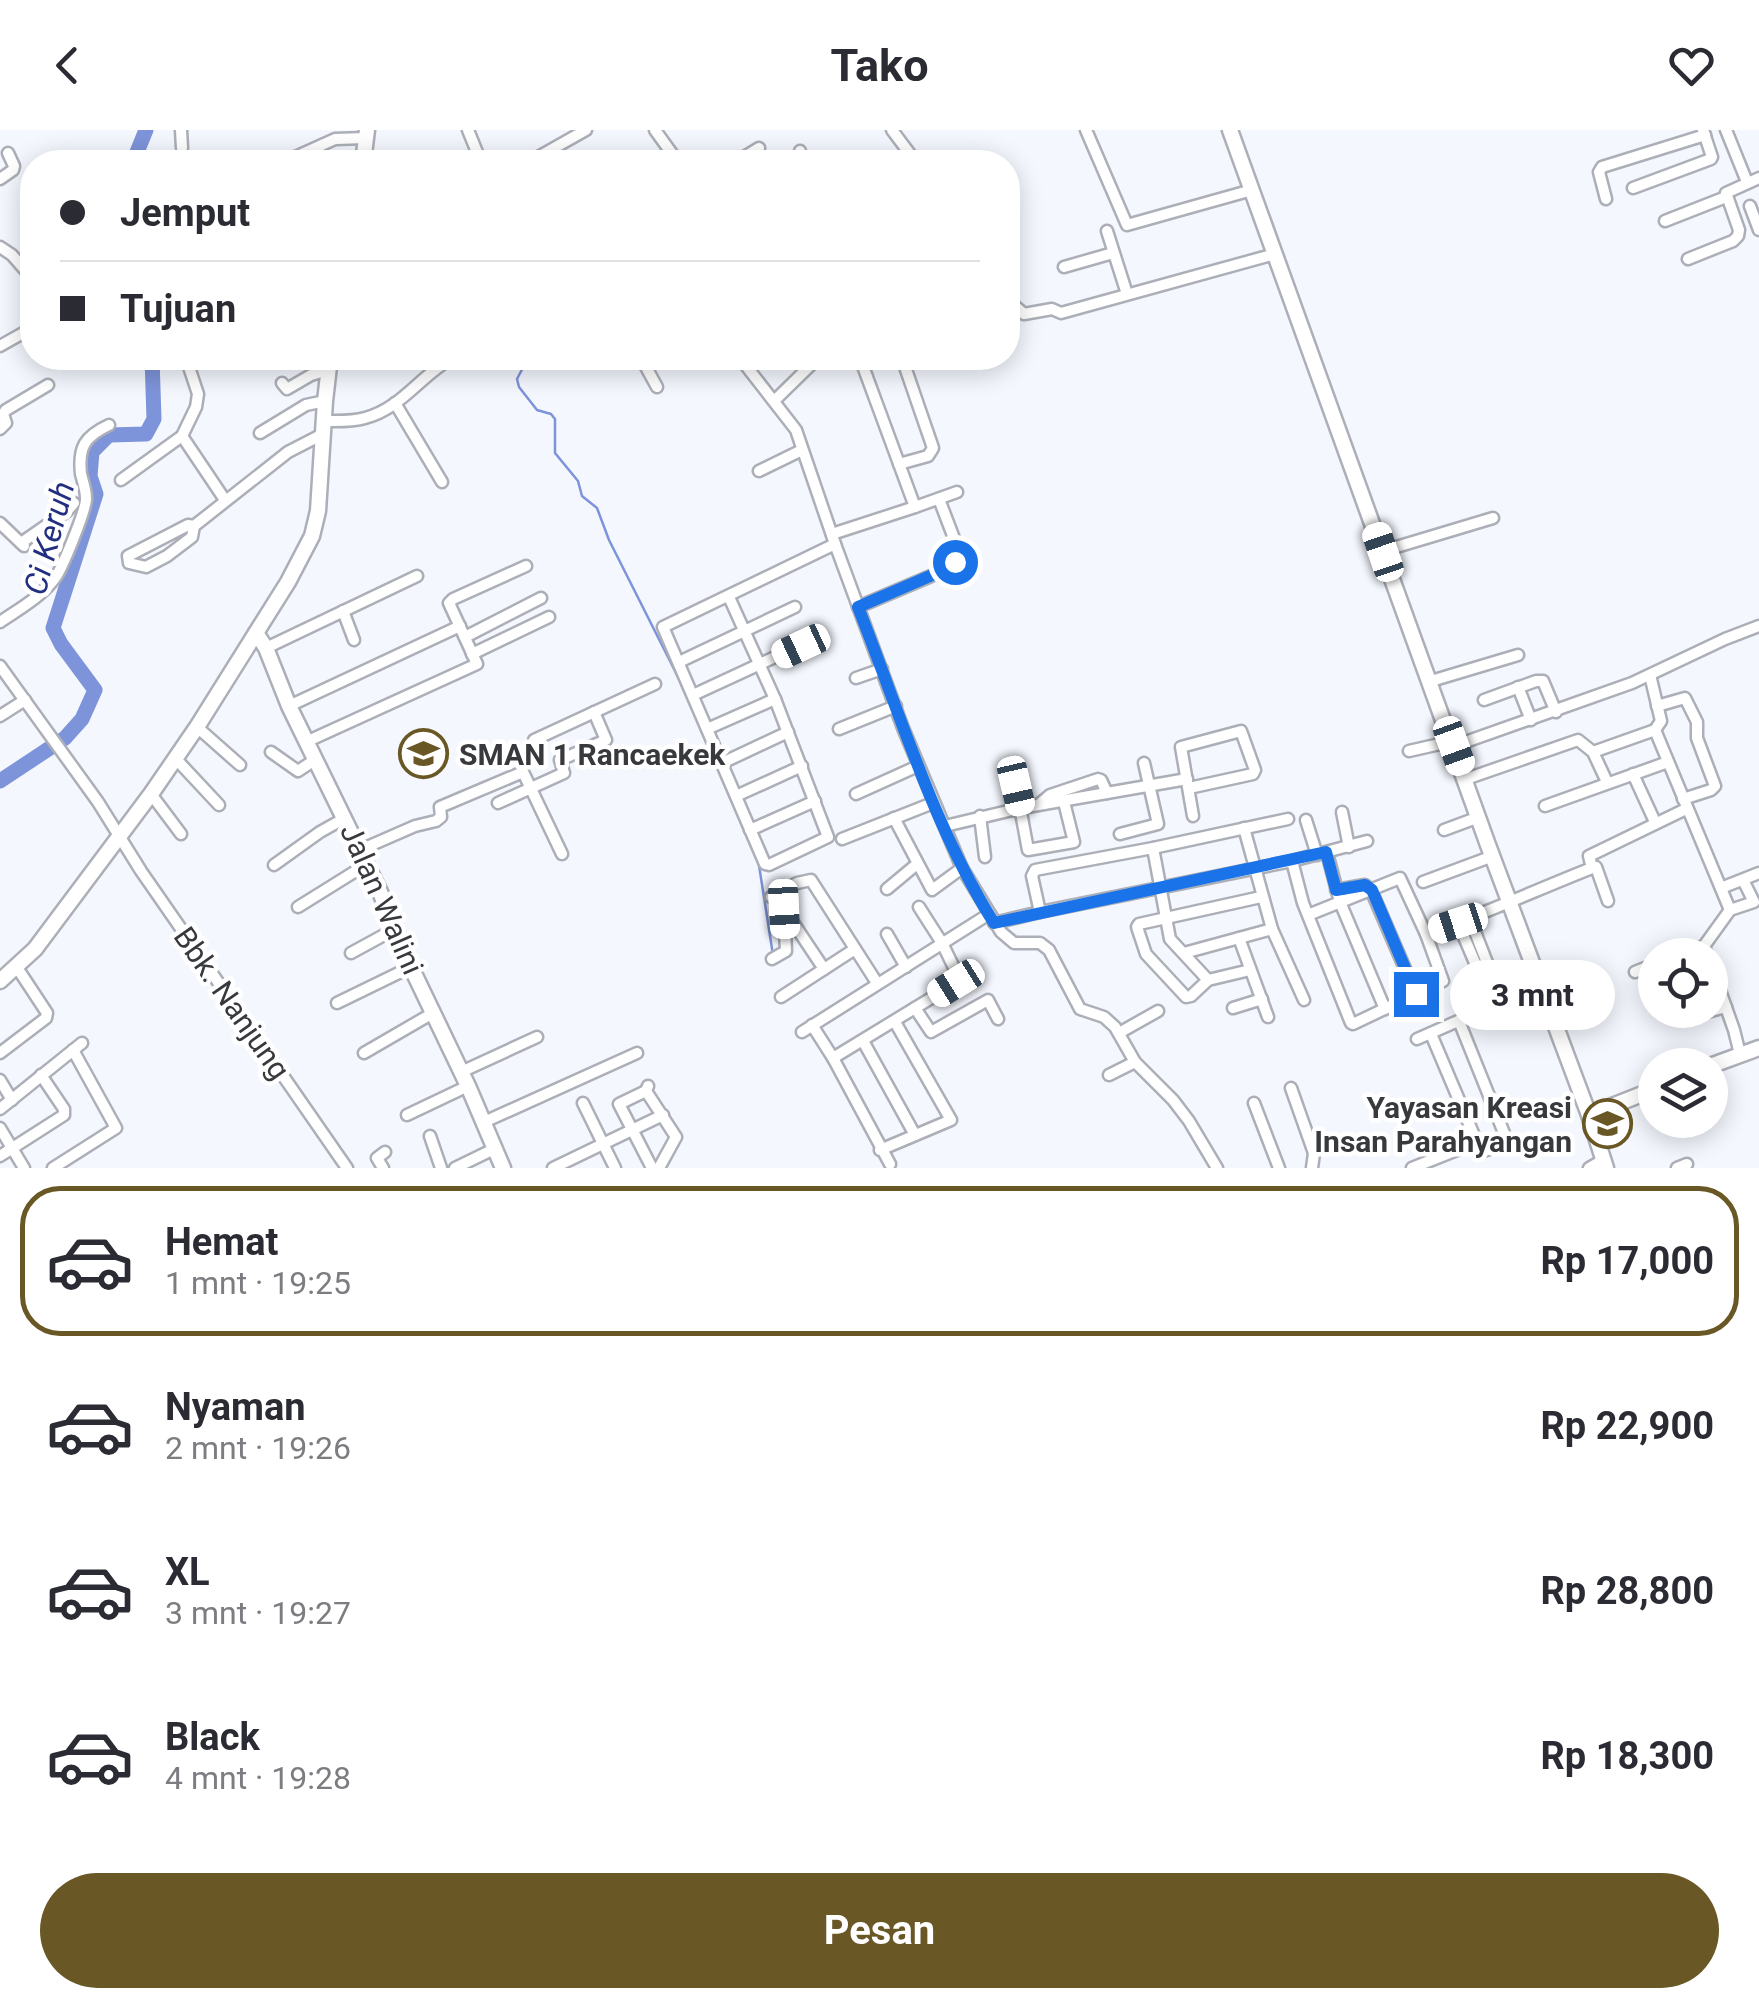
<!DOCTYPE html>
<html lang="id">
<meta charset="utf-8">
<style>
body{margin:0;font-family:Roboto,sans-serif;background:#f7f7f7;color:#2b2b33;height:100vh;display:flex;flex-direction:column;font-size:38px;white-space:nowrap}
*{box-sizing:border-box;margin:0}
p{font-size:32px;color:#7c7c81}
.icon{flex:none;width:55px;height:55px;fill:none;stroke:currentColor;stroke-width:2;stroke-linecap:round;stroke-linejoin:round}
.map{position:relative;height:1038px;overflow:hidden}
.details{display:flex;flex-direction:column;background:#fff;flex:1}
.details>*{flex:none}
.top-card{position:absolute;left:20px;top:20px;width:1000px;height:220px;border-radius:40px;box-shadow:0 5px 25px #0003;display:grid;align-content:center;height:220px;padding:0 40px;background:#fff}
.tools{position:absolute;left:1638px;top:808px;display:grid;gap:20px}
.tools a{display:grid;place-items:center;width:90px;height:90px;border-radius:50%;background:#fff;box-shadow:0 5px 25px #0003;font-size:50px}
.end{position:absolute;width:45px;height:45px;margin:-22px;border:12px solid #1a73e8;background:#fff;box-shadow:0 0 0 5px #fff}
.from{border-radius:50%}
.bubble{position:absolute;height:70px;border-radius:35px;background:#fff;box-shadow:0 5px 25px #0003;font-size:32px;font-weight:700;line-height:70px;text-align:center}
.car{position:absolute;width:30px;height:60px;margin:-30px -15px;border-radius:12px;box-shadow:0 0 8px 2px #0007;background:linear-gradient(#fff 24%,#345 0 40%,#fff 0 76%,#345 0 86%,#fff 0)}
.top-card b{display:flex;align-items:center;gap:35px;height:95px;font-size:38px}
.top-card b+b{border-top:2px solid #e1e1e2}
.top-card i{width:25px;height:25px;background:#2b2b33}
ul{padding:18px 0 0;list-style:none}
li{display:flex;align-items:center;gap:30px;height:150px;margin:0 20px 15px;padding:0 20px;border:5px solid transparent;border-radius:40px}
li div{flex:1}
li b{display:block;font-size:38px}
li em{font-style:normal;font-weight:700}
li.active{border-color:#695825}
li>.icon{width:90px;height:90px;stroke-width:1.5}
.action{display:flex;gap:20px;margin-top:auto;padding:20px 40px}
.action a{flex:1;height:115px;border-radius:60px;background:#695825;color:#fff;font-size:40px;font-weight:700;line-height:115px;text-align:center}
header{display:flex;justify-content:space-between;align-items:center;height:130px;padding:0 40px;background:#fff;font-size:45px;font-weight:700}
.map>svg:first-child{display:block}
.lines{fill:none;stroke-linecap:round;stroke-linejoin:round}
.stream{stroke:#7e94da;stroke-width:2.5}
.river{stroke:#7e94da;stroke-width:15}
.street-casing{stroke:#acafb7;stroke-width:15}
.secondary-casing{stroke:#acafb7;stroke-width:19}
.street{stroke:#fff;stroke-width:10}
.secondary{stroke:#fff;stroke-width:14}
.route{stroke:#1a73e8;stroke-width:12}
.labels{text-anchor:middle;dominant-baseline:central;stroke-width:9;stroke-linejoin:round;paint-order:stroke}
.poi-label{font-size:30px;font-weight:bold;fill:#37393c;stroke:#fff;text-anchor:start}
.street-label{font-size:30px;fill:#37393c;stroke:#fff}
.water-label{font-size:32px;font-style:italic;fill:#222f81;stroke:#fff}
</style>
<header><svg class="icon" aria-label="back" viewBox="0 0 24 24"><path d="M15 5l-7 7 7 7"/></svg>Tako<svg class="icon" aria-label="heart" viewBox="0 0 24 24"><path d="M12 20l-8-8c-3-5 5-10 8-4 3-6 11-1 8 4z"/></svg></header>
<div class="map">
<svg width="1759" height="1038" viewBox="0 0 1759 1038">
<rect width="100%" height="100%" fill="#f4f7fe"/>
<g class="lines">
<g class="stream">
<polyline points="528,228 517,249 519,257 537,280 551,284 555,289 555,323 578,351 582,366 597,378 609,410 677,545 715,630"/>
<polyline points="758,729 773,825"/>
</g>
<g class="river">
<polyline points="133,32 146,0"/>
<polyline points="0,651 65,608 82,589 95,560 61,514 53,498 96,364 90,346 92,322 109,305 146,304 154,289 152,228"/>
</g>
<defs>
<g id="street">
<polyline points="181,0 182,18"/>
<polyline points="468,0 481,32"/>
<polyline points="655,0 678,32"/>
<polyline points="892,0 916,32"/>
<polyline points="1086,0 1127,95 1252,60"/>
<polyline points="1726,0 1747,52"/>
<polyline points="531,31 586,0"/>
<polyline points="284,32 335,9 366,8"/>
<polyline points="736,32 759,18"/>
<polyline points="794,32 799,27 800,21"/>
<polyline points="0,49 13,40 14,36 8,23"/>
<polyline points="1633,58 1711,29 1712,27 1703,0"/>
<polyline points="1606,69 1599,42 1602,37 1705,5"/>
<polyline points="1750,76 1759,100"/>
<polyline points="1665,91 1726,67"/>
<polyline points="1107,101 1127,164"/>
<polyline points="0,117 12,125 32,148"/>
<polyline points="1688,129 1733,111 1738,106 1739,100 1726,63 1759,48"/>
<polyline points="1064,137 1113,123"/>
<polyline points="1008,170 1024,184 1052,179 1061,183 1275,124"/>
<polyline points="0,216 32,198"/>
<polyline points="641,228 657,257"/>
<polyline points="740,228 796,300 835,414 903,598 962,738 1001,802 1014,813 1040,813 1049,820 1080,879 1104,887 1115,897 1135,932 1173,970 1189,991 1217,1038"/>
<polyline points="282,253 287,259 311,245 328,240"/>
<polyline points="774,271 818,228"/>
<polyline points="395,273 442,352"/>
<path d="M324,291c14,0 27,1 41,-3 36,-9 56,-43 87,-60"/>
<polyline points="0,299 6,293 3,284 6,280 48,255"/>
<polyline points="260,303 306,275 325,271"/>
<polyline points="182,306 225,370"/>
<polyline points="899,334 928,326 933,318 902,228"/>
<polyline points="759,341 802,320"/>
<polyline points="121,350 182,306 196,277 198,264 186,228"/>
<polyline points="939,369 955,411"/>
<polyline points="915,377 957,362"/>
<polyline points="0,393 24,416"/>
<polyline points="194,396 188,395 128,426 129,433 146,437 167,426 192,407 194,396 288,322 323,304"/>
<polyline points="832,404 915,377 860,228"/>
<polyline points="21,413 67,381 74,373"/>
<polyline points="1383,421 1493,388"/>
<polyline points="729,467 775,569 828,707 769,735 765,734 663,497 835,414"/>
<polyline points="858,477 931,446 955,432"/>
<polyline points="343,481 354,510"/>
<path d="M0,492c19,-13 41,-25 55,-44 7,-9 32,-70 31,-80 0,-8 -3,-16 -5,-24 -3,-27 4,-38 28,-49"/>
<polyline points="465,507 541,468"/>
<polyline points="266,518 417,446"/>
<polyline points="472,524 549,487"/>
<polyline points="679,532 795,477"/>
<polyline points="0,536 98,672 141,741 347,1038"/>
<polyline points="1650,545 1661,591 1655,600 1730,780"/>
<polyline points="856,548 882,539"/>
<polyline points="1431,551 1518,525"/>
<polyline points="1518,557 1531,590"/>
<polyline points="693,565 801,515"/>
<polyline points="1484,570 1536,551 1543,551 1556,582"/>
<polyline points="289,576 460,496"/>
<polyline points="1657,576 1685,568 1697,592 1697,608 1715,656 1711,660 1683,669"/>
<polyline points="0,586 25,570"/>
<polyline points="197,597 240,635"/>
<polyline points="707,599 775,569"/>
<polyline points="839,599 896,576"/>
<polyline points="534,610 655,554"/>
<polyline points="308,611 477,534 449,473 453,469 526,436"/>
<polyline points="1454,616 1632,553 1725,509 1759,496"/>
<polyline points="1409,621 1453,611"/>
<polyline points="271,622 298,641 316,629"/>
<polyline points="1593,622 1655,600"/>
<polyline points="176,629 219,675"/>
<polyline points="722,633 788,602"/>
<polyline points="1633,644 1655,692"/>
<polyline points="1466,649 1578,610 1593,622 1607,652"/>
<polyline points="1016,656 1028,720 1074,712 1064,672"/>
<polyline points="1189,658 1253,644 1255,640 1241,601 1181,617 1193,686"/>
<polyline points="151,664 181,704"/>
<polyline points="856,664 918,636"/>
<polyline points="736,666 802,636"/>
<polyline points="498,673 564,643 560,630 606,610 594,582"/>
<polyline points="1038,675 1050,665 1098,649 1101,650 1107,663"/>
<polyline points="1545,676 1668,632"/>
<polyline points="1342,682 1349,717"/>
<polyline points="980,686 985,727"/>
<polyline points="894,688 932,760 962,738"/>
<polyline points="1306,690 1317,725"/>
<polyline points="945,696 1021,678 1187,649"/>
<polyline points="1244,698 1272,799 1304,870"/>
<polyline points="750,700 815,671"/>
<polyline points="1444,700 1479,687"/>
<polyline points="1120,704 1158,694 1144,633"/>
<polyline points="842,709 933,673"/>
<polyline points="1153,718 1170,809 1208,850"/>
<polyline points="360,720 415,696 436,691 441,687 440,677 523,642 562,724"/>
<polyline points="1327,723 1340,772 1385,879"/>
<polyline points="1292,731 1303,773 1351,893 1353,894 1443,851 1426,804 1400,748 1308,785"/>
<polyline points="274,735 320,702 345,688"/>
<polyline points="1423,752 1493,726"/>
<polyline points="1721,758 1759,743"/>
<polyline points="887,759 917,734"/>
<polyline points="783,760 784,779 824,839"/>
<polyline points="1336,760 1365,755 1371,760"/>
<polyline points="1371,760 1416,864"/>
<polyline points="771,767 797,753 811,750 877,853"/>
<polyline points="1608,771 1596,737 1592,738 1589,726 1686,679"/>
<polyline points="298,777 367,734"/>
<polyline points="1040,782 1032,746 1035,740 1153,718 1288,689"/>
<polyline points="1470,789 1502,871"/>
<polyline points="994,793 1040,782 1292,731 1367,711"/>
<polyline points="1458,793 1493,875"/>
<polyline points="887,804 906,837"/>
<path d="M1426,804c56,-19 110,-44 166,-66"/>
<polyline points="1239,808 1268,887"/>
<polyline points="351,823 395,799"/>
<polyline points="1184,823 1272,799"/>
<polyline points="1680,825 1704,816"/>
<polyline points="1707,825 1704,816 1730,780 1754,772 1743,750"/>
<polyline points="772,829 786,821 784,780"/>
<polyline points="1710,832 1734,900 1740,924"/>
<polyline points="1250,840 1208,850 1191,866 1186,867 1146,824 1137,797 1139,794 1261,767"/>
<polyline points="1635,842 1655,834"/>
<polyline points="781,867 855,819"/>
<polyline points="337,873 411,837"/>
<polyline points="915,878 931,902 988,870 998,889"/>
<polyline points="1233,878 1262,869"/>
<polyline points="1688,880 1692,886 1726,877"/>
<polyline points="812,895 833,928 890,1034"/>
<polyline points="802,902 989,784"/>
<polyline points="1119,903 1158,881"/>
<polyline points="1431,904 1481,1022 1508,1013 1459,891"/>
<polyline points="1417,909 1540,855"/>
<polyline points="863,911 915,1005"/>
<polyline points="0,923 46,888 47,883 16,836"/>
<polyline points="364,923 433,883"/>
<polyline points="833,928 956,853 959,848 942,813 919,777"/>
<polyline points="461,942 537,907"/>
<polyline points="1109,945 1135,932"/>
<polyline points="0,950 12,970"/>
<polyline points="648,956 646,961 676,1007 659,1038"/>
<polyline points="1291,958 1314,1023 1312,1038"/>
<polyline points="646,961 619,974 652,1038"/>
<polyline points="583,973 615,1038"/>
<polyline points="1254,973 1279,1038"/>
<polyline points="0,979 82,913"/>
<polyline points="407,985 468,956"/>
<polyline points="484,992 637,923"/>
<polyline points="0,998 24,1038"/>
<polyline points="430,1006 441,1038"/>
<polyline points="880,1020 951,990 895,892"/>
<polyline points="0,1026 64,985 64,979 41,945"/>
<polyline points="53,1038 116,998 73,920"/>
<polyline points="383,1038 377,1028 385,1022"/>
<polyline points="455,1038 494,1019"/>
<polyline points="553,1038 663,985"/>
<polyline points="1412,1038 1477,1012"/>
<polyline points="1589,1038 1603,1030"/>
<polyline points="1677,1038 1687,1034"/>
</g>
<g id="secondary">
<polyline points="1230,0 1488,715 1589,985 1606,1038"/>
<polyline points="363,32 367,0"/>
<polyline points="256,503 266,518 289,576 380,762 411,837 468,956 503,1038"/>
<polyline points="0,851 35,819 151,664 197,597 288,452 312,406 318,381 325,271 330,228"/>
<polyline points="1710,936 1759,918"/>
<polyline points="1589,985 1655,959"/>
</g>
</defs>
<use href="#street" class="street-casing"/>
<use href="#secondary" class="secondary-casing"/>
<use href="#street" class="street"/>
<use href="#secondary" class="secondary"/>
</g>
<g class="lines">
<path class="route" d="M955,432l-25,14 -72,31c42,106 75,219 136,316l332,-71 10,38 29,-5 7,5 44,104"/>
</g>
<defs>
<symbol id="school-ring" viewBox="-11 -11 22 22"><circle r="9.5" fill="#fff" stroke="#695825" stroke-width="1.5"/><path d="M0-5L7-2L0 1L-7-2ZM-4 1L0 2.5L4 1V4Q0 6-4 4Z" fill="#695825"/></symbol>
</defs>
<g fill-rule="evenodd">
<use href="#school-ring" x="396" y="596" width="55" height="55"/>
<use href="#school-ring" x="1580" y="966" width="55" height="55"/>
</g>
<g class="labels">
<g class="poi-label">
<text x="459" y="624">SMAN 1 Rancaekek</text>
<text x="1572" y="977" text-anchor="end">Yayasan Kreasi<tspan x="1572" dy="34">Insan Parahyangan</tspan></text>
</g>
<g class="street-label">
<text transform="translate(382 769) rotate(66)">Jalan Walini</text>
<text transform="translate(232 873) rotate(55)">Bbk. Nanjung</text>
</g>
<g class="water-label">
<text transform="translate(49 408) rotate(-75)">Ci Keruh</text>
</g>
</g>
</svg>
<div class="tools">
<a><svg class="icon" aria-label="locate" viewBox="0 0 24 24"><circle cx="12" cy="12" r="6"/><path d="M12 2v4M12 18v4M2 12h4M18 12h4"/></svg></a>
<a><svg class="icon" aria-label="layers" viewBox="0 0 24 24"><path d="M12 4l9 5-9 5-9-5zM3 14l9 5 9-5"/></svg></a>
</div>
<i class="end from" style="left:955px;top:432px"></i>
<i class="end" style="left:1416px;top:864px"></i>
<div class="bubble" style="left:1450px;top:830px;width:165px">3 mnt</div>
<i class="car" style="left:1383px;top:422px;rotate:341deg"></i>
<i class="car" style="left:801px;top:516px;rotate:245deg"></i>
<i class="car" style="left:1454px;top:616px;rotate:160deg"></i>
<i class="car" style="left:1016px;top:656px;rotate:167deg"></i>
<i class="car" style="left:784px;top:779px;rotate:177deg"></i>
<i class="car" style="left:1458px;top:793px;rotate:252deg"></i>
<i class="car" style="left:956px;top:853px;rotate:238deg"></i>
<div class="top-card">
<b><i class="from"></i>Jemput</b>
<b><i></i>Tujuan</b>
</div>
</div>
<section class="details">
<ul>
<li class="active"><svg class="icon" aria-label="car" viewBox="0 0 24 24"><path d="M5 17H2v-5l4-1 3-4h7l3 4 3 1v5h-3M9 17h6M6 11h13"/><circle cx="7" cy="17" r="2"/><circle cx="17" cy="17" r="2"/></svg><div><b>Hemat</b><p>1 mnt · 19:25</p></div><em>Rp 17,000</em></li>
<li><svg class="icon" aria-label="car" viewBox="0 0 24 24"><path d="M5 17H2v-5l4-1 3-4h7l3 4 3 1v5h-3M9 17h6M6 11h13"/><circle cx="7" cy="17" r="2"/><circle cx="17" cy="17" r="2"/></svg><div><b>Nyaman</b><p>2 mnt · 19:26</p></div><em>Rp 22,900</em></li>
<li><svg class="icon" aria-label="car" viewBox="0 0 24 24"><path d="M5 17H2v-5l4-1 3-4h7l3 4 3 1v5h-3M9 17h6M6 11h13"/><circle cx="7" cy="17" r="2"/><circle cx="17" cy="17" r="2"/></svg><div><b>XL</b><p>3 mnt · 19:27</p></div><em>Rp 28,800</em></li>
<li><svg class="icon" aria-label="car" viewBox="0 0 24 24"><path d="M5 17H2v-5l4-1 3-4h7l3 4 3 1v5h-3M9 17h6M6 11h13"/><circle cx="7" cy="17" r="2"/><circle cx="17" cy="17" r="2"/></svg><div><b>Black</b><p>4 mnt · 19:28</p></div><em>Rp 18,300</em></li>
</ul>
<div class="action"><a>Pesan</a></div>
</section>
